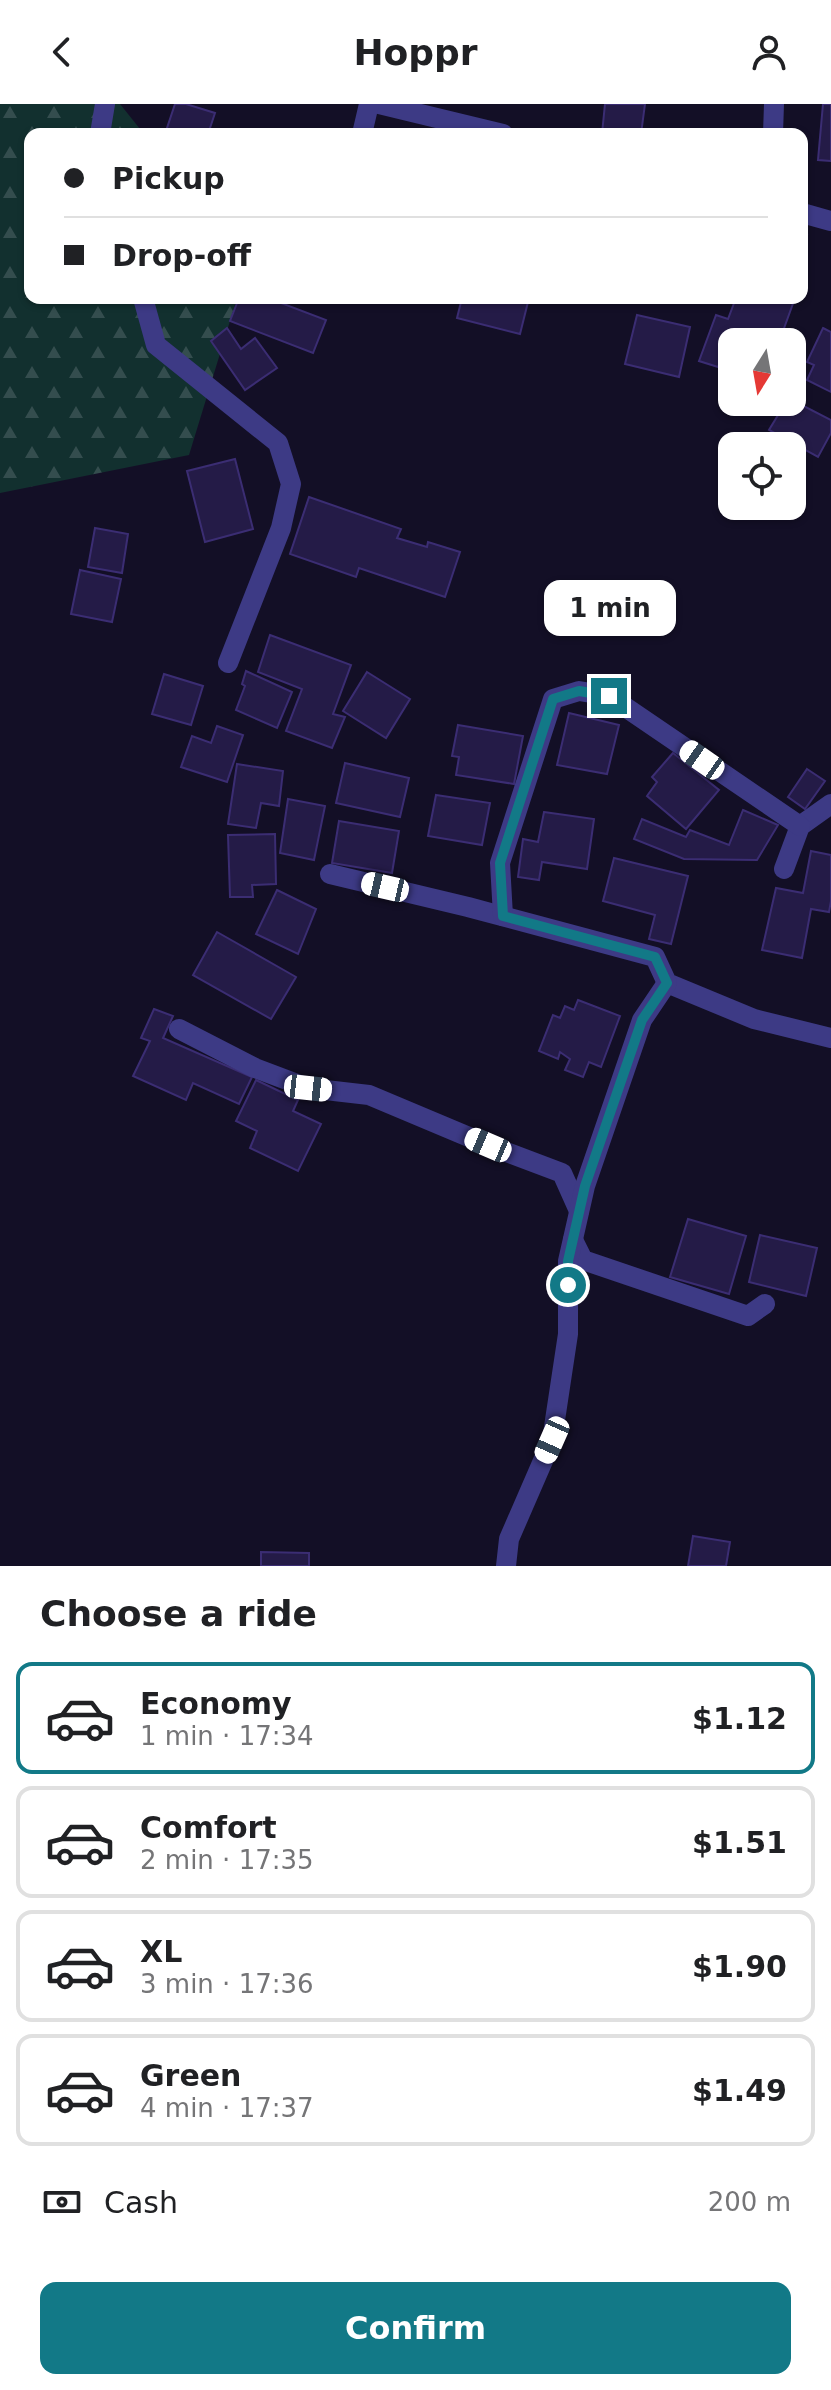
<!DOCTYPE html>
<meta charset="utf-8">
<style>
body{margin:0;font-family:"DejaVu Sans",sans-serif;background:#f2f2f2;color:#202124;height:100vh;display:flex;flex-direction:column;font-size:30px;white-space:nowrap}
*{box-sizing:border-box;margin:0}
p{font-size:26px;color:#757577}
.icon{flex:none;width:44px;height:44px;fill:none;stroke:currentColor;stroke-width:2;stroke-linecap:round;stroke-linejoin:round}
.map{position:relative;height:1462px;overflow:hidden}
.panel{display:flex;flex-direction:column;background:#fff;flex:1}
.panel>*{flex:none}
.guide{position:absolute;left:24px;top:24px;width:784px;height:176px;border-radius:16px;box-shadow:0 2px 6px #0004;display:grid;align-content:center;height:176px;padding:0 40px;background:#fff}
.needle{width:52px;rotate:191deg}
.buttons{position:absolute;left:718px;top:224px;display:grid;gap:16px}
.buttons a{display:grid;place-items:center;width:88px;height:88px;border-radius:16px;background:#fff;box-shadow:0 2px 6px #0004;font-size:40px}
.end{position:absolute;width:36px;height:36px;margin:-18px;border:10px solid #127987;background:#fff;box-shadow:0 0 0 4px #fff}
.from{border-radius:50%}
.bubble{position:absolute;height:56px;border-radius:16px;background:#fff;box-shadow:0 2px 6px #0004;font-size:26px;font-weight:800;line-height:56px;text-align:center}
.car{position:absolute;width:24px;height:48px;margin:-24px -12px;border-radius:10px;box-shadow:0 0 6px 2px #0007;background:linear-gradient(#fff 24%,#345 0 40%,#fff 0 76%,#345 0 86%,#fff 0)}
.guide b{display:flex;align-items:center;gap:28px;height:76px;font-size:30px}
.guide b+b{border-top:2px solid #e0e0e0}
.guide i{width:20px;height:20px;background:#202124}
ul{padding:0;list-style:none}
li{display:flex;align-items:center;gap:24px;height:112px;margin:0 16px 12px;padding:0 24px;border:4px solid #e0e0e0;border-radius:16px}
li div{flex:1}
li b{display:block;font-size:30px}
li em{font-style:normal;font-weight:800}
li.active{border-color:#127987}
li>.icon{width:72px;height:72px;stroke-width:1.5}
h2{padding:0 40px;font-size:36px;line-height:96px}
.pay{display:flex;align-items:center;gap:20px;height:88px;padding:0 40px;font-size:30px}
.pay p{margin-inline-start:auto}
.cta{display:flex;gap:16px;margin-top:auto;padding:16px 40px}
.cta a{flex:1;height:92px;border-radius:16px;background:#127987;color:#fff;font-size:32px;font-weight:800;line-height:92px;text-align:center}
header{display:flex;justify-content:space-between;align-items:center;height:104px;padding:0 40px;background:#fff;font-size:36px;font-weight:800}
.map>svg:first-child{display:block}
.forest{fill:url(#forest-firs)}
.building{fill:#241b47;stroke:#3b2d73;stroke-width:2}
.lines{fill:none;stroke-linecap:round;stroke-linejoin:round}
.minor{stroke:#3d3a85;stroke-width:20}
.route{stroke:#127987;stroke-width:10}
</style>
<header><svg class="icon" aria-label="back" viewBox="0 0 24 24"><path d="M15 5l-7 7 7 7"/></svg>Hoppr<svg class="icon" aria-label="person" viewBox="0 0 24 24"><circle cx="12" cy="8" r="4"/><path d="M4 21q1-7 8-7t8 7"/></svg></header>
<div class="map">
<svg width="831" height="1462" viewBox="0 0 831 1462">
<defs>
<pattern id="forest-firs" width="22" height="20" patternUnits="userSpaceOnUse" patternTransform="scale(2)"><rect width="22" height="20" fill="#12302f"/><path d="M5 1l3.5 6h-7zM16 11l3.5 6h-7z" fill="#344d4e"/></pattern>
</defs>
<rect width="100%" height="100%" fill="#130f26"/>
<polygon class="forest" points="0,0 120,0 144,30 30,30 30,194 237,194 189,351 0,389"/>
<g class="building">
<polygon points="175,0 186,0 215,9 208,30 165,30"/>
<polygon points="605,0 645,0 641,30 602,30"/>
<polygon points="823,0 831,0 831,57 818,56"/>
<polygon points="802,131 807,131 802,158"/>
<polygon points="239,194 268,194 326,216 313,249 230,217"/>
<polygon points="462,194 529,194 520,230 457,214"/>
<polygon points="736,194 795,194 779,238 742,238 730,233 718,263 699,257 716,211 728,215"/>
<polygon points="637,211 690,223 679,273 625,260"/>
<polygon points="227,224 241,245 255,234 277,264 245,286 211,237"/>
<polygon points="823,224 831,228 831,288 807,276 814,261 807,258"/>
<polygon points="792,296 831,316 831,329 818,353 769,326 786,298 792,298"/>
<polygon points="235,355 253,425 205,438 187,367"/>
<polygon points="309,393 401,425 397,434 427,443 428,438 460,448 445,493 359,464 356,473 290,450"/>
<polygon points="95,424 128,430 122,469 88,463"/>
<polygon points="80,466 121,475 112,518 71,510"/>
<polygon points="270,531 351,561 333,610 345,613 332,644 286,627 302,585 258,568"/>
<polygon points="246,567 292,588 277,624 236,606 245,582 242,580"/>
<polygon points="367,568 410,595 386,634 343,607"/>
<polygon points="164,570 203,582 191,621 152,610"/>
<polygon points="569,609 619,621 607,670 557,661"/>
<polygon points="458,621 523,632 514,680 456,671 459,653 452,652"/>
<polygon points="217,622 243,631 227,678 181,663 192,632 211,639"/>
<polygon points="673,649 719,686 686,725 647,692 657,678 652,673"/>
<polygon points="345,659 409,674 400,713 336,699"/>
<polygon points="237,660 283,667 279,702 261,699 256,724 228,720"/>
<polygon points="807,665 825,677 805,705 788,693"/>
<polygon points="436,691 490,699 482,741 428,732"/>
<polygon points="288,695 325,702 314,756 280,749"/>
<polygon points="743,706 778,721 757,756 684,755 634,735 642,715 686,733 690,726 729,741"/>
<polygon points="544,708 594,715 587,765 542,758 539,776 518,773 523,735 538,738"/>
<polygon points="339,717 399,727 392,769 332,759"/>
<polygon points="275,730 276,780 252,781 253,793 230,793 228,731"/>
<polygon points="811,747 831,751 831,797 829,808 811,805 802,854 762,846 776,784 803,789"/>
<polygon points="614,754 688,772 671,840 649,835 655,811 603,797"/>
<polygon points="277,786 316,805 298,850 256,830"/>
<polygon points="217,828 296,873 271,915 193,871"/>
<polygon points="578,896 620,912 601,963 589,958 583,973 565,966 570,955 560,948 558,955 539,947 553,911 560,914 565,902 574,906"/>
<polygon points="154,905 173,912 163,934 252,973 239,1000 193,979 186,996 133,972 150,937 141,934"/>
<polygon points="256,976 298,996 293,1007 321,1020 298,1067 250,1044 257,1027 236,1017"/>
<polygon points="688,1115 746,1132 729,1190 670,1173"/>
<polygon points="760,1131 817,1144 806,1192 749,1178"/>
<polygon points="693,1432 730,1438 726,1462 688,1462"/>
<polygon points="261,1448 309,1449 309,1462 261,1462"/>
</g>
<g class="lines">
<g class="minor">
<polyline points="379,0 503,30"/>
<polyline points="100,30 105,0"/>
<polyline points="362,30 369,0"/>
<polyline points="773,30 774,0"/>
<polyline points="802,109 831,117"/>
<polyline points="143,194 156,241 278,339 291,380 281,424 228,559"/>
<polyline points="784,765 800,722 831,700"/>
<polyline points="330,770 468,803 655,853 667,879 754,915 831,934"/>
<polyline points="503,812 500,759 553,595 579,587 609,592 800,722"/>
<polyline points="179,925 255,964 308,984 369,991 488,1041 562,1069 579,1107"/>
<polyline points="573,1136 583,1156 748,1212 765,1200"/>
<polyline points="506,1462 509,1435 552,1336 568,1230 568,1157 585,1082 642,916 667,879"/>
</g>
</g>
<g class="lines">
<polyline class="route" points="568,1181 568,1157 585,1082 642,916 667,879 655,853 503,812 500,759 553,595 579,587 609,592"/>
</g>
</svg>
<div class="buttons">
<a><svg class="needle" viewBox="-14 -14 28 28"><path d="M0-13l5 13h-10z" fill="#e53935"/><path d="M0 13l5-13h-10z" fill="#757577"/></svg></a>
<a><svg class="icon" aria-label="locate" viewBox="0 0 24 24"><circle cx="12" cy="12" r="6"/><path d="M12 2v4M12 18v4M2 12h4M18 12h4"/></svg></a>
</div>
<i class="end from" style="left:568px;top:1181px"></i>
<i class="end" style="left:609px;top:592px"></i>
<div class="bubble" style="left:544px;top:476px;width:132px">1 min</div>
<i class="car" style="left:702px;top:656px;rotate:305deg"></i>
<i class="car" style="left:385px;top:783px;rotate:283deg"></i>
<i class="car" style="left:308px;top:984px;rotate:96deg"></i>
<i class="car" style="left:488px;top:1041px;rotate:293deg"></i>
<i class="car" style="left:552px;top:1336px;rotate:204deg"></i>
<div class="guide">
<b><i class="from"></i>Pickup</b>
<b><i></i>Drop-off</b>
</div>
</div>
<section class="panel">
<h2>Choose a ride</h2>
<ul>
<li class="active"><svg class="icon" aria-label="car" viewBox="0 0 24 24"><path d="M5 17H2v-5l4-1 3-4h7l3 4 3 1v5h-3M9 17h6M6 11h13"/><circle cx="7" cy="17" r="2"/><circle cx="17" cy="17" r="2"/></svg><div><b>Economy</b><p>1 min · 17:34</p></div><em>$1.12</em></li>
<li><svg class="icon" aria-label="car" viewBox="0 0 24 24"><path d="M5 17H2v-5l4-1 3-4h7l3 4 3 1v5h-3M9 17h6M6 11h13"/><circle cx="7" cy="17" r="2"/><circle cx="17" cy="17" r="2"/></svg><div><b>Comfort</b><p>2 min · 17:35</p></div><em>$1.51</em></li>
<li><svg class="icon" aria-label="car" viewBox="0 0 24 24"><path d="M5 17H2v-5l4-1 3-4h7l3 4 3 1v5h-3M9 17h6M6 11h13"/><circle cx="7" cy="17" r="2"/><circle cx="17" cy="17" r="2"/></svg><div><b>XL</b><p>3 min · 17:36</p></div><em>$1.90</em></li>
<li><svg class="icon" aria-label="car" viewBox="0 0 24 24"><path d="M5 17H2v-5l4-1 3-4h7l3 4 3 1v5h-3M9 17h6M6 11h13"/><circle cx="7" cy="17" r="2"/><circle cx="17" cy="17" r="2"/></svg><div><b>Green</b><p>4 min · 17:37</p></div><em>$1.49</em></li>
</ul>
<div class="pay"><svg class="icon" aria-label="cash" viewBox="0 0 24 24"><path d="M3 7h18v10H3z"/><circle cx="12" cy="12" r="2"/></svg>Cash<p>200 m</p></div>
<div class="cta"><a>Confirm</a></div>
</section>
